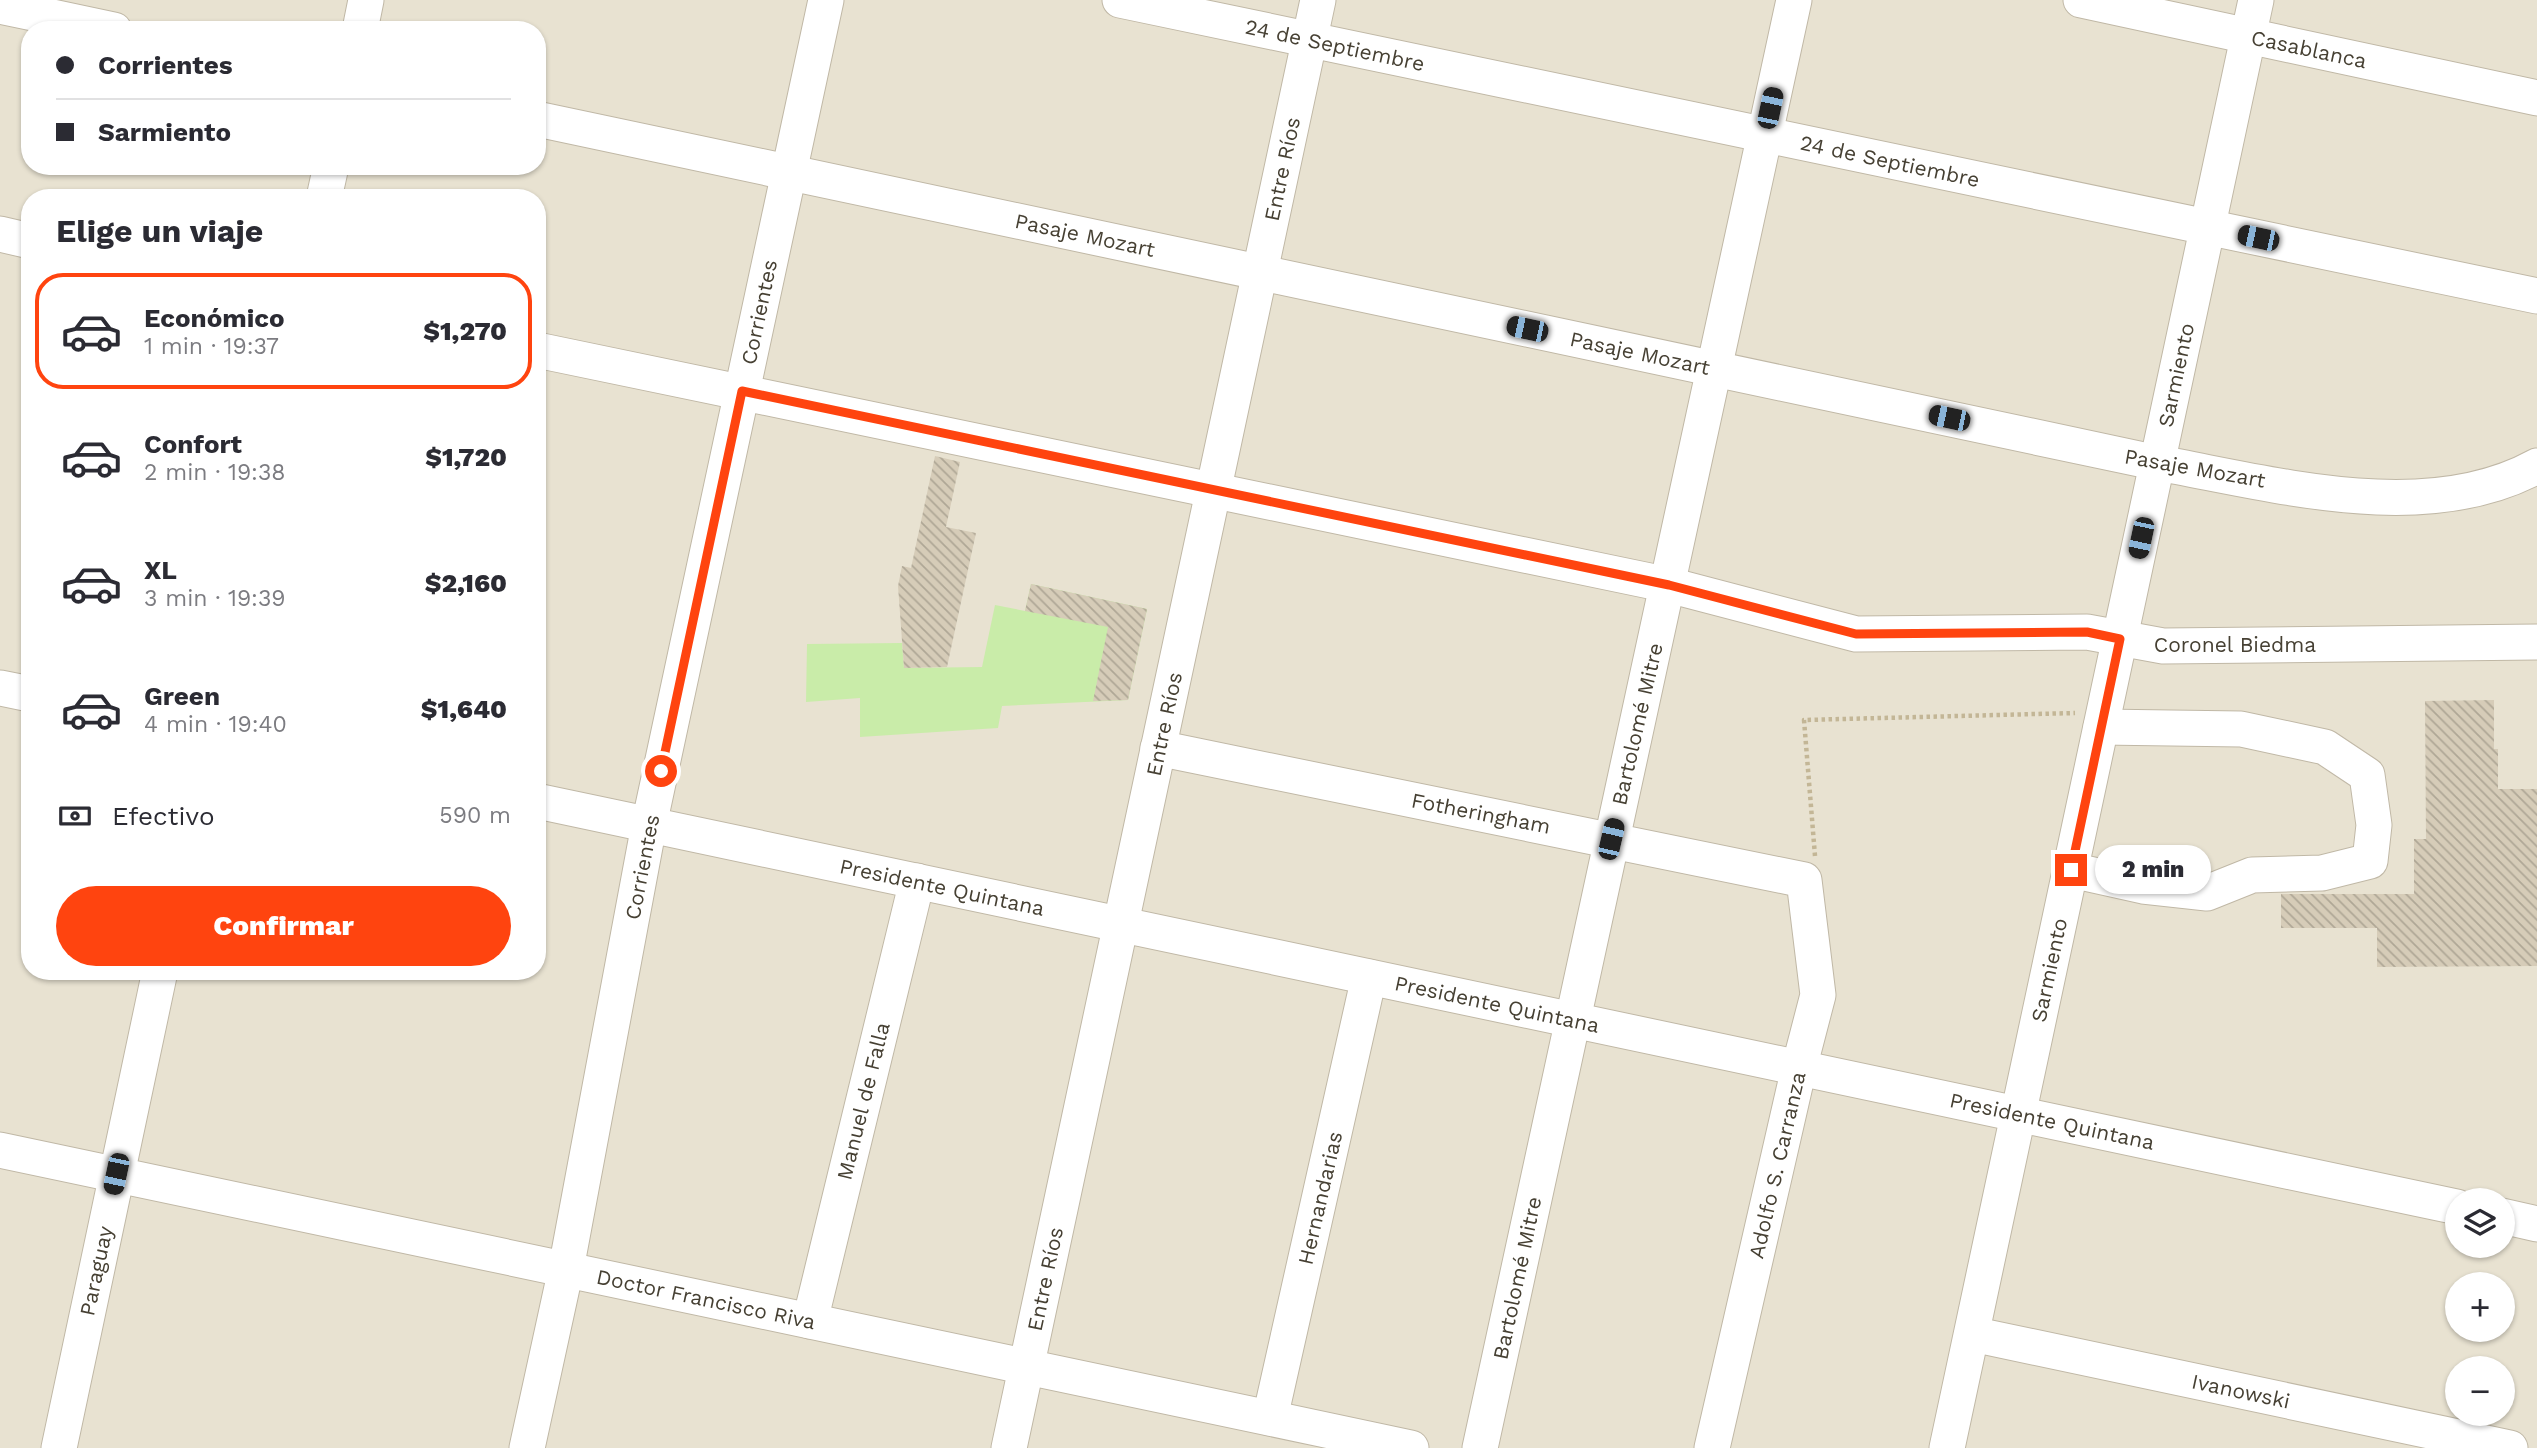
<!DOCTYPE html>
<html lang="es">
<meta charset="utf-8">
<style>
body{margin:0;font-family:"Work Sans",sans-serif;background:#f7f7f7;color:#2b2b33;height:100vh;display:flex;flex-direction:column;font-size:26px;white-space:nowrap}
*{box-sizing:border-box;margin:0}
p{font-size:23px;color:#7c7c81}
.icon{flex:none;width:38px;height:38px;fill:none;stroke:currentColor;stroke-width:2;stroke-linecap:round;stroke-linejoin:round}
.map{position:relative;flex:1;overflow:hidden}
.details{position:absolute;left:21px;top:189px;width:525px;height:791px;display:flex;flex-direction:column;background:#fff;border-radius:28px;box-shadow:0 2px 5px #0004}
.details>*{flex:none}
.hud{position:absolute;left:21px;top:21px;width:525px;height:154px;border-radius:28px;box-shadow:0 2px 5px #0004;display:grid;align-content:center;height:154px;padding:0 35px;background:#fff}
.controls{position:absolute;left:2445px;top:1188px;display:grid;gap:14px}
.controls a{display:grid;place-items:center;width:70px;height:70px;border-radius:50%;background:#fff;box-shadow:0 2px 5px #0004;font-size:35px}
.end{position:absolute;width:32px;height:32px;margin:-16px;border:9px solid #ff440f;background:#fff;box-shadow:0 0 0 4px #fff}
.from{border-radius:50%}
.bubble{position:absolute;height:49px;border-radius:24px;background:#fff;box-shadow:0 2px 5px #0004;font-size:23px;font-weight:800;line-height:49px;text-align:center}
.car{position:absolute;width:21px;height:42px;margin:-21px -10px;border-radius:9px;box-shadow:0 0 5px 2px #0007;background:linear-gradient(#222 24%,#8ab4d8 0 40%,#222 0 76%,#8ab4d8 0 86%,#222 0)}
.hud b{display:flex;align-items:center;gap:24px;height:66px;font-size:26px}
.hud b+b{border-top:2px solid #e1e1e2}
.hud i{width:18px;height:18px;background:#2b2b33}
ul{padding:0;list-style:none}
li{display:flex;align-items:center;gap:21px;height:116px;margin:0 14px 10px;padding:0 21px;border:4px solid transparent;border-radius:28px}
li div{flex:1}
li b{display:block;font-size:26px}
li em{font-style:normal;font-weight:800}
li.selected{border-color:#ff440f}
li>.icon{width:63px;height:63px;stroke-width:1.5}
h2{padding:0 35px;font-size:32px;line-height:84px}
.pay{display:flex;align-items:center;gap:18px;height:77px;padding:0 35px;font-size:26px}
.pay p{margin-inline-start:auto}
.primary-button{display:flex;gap:14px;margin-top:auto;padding:14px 35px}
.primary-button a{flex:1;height:80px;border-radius:42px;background:#ff440f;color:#fff;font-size:28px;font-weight:800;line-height:80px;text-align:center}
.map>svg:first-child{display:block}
.residential{fill:#e8e2d1;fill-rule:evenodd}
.green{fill:#c9eca9}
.building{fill:url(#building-back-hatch)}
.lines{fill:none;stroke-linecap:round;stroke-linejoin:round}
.minor-casing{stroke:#c0b8a6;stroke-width:37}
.path{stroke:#c3b696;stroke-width:4.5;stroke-dasharray:3.5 3.5;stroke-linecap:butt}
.minor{stroke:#fff;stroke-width:35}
.route{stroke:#ff440f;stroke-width:9}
.labels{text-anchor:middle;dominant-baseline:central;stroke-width:7;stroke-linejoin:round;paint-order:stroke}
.street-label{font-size:21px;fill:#464033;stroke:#fff}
</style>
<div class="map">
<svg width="2537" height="1448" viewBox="0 0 2537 1448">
<defs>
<pattern id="building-back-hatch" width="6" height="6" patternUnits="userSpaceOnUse" patternTransform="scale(1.75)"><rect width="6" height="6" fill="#d6ccb8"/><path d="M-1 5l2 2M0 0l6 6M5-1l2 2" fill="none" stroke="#afa796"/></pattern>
</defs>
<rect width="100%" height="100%" fill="#f3f0e4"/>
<path class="residential" d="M0,0h2537v1448h-2537zM30,30h507v136h-507zM30,198h507v773h-507zM2457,1200h45v46h-45zM2457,1284h45v46h-45zM2457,1368h45v46h-45z"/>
<polygon class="green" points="1031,584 1147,609 1128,700 1002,706 998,728 860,737 860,698 806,702 807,644 902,643 904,668 982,667 995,605 1025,611"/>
<g class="building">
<polygon points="935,456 960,462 946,527 976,533 947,667 904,668 898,586 902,566 911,568"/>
<polygon points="1031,584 1147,609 1128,700 1093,701 1108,627 1025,611"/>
<polygon points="2494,700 2494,749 2498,749 2498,789 2537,789 2537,966 2377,967 2377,928 2281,928 2281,894 2414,894 2414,839 2426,839 2425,701"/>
</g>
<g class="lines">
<defs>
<g id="minor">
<polyline points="1120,0 2537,296"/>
<polyline points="2081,0 2537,98"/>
<polyline points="0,6 114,30"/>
<polyline points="360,30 366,0"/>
<path d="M537,119l1621,344c117,21 268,64 379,3"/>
<polyline points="324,198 331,166"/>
<polyline points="0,234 30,241"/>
<polyline points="537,350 1669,585 1856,634 2087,632 2163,646 2537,642"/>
<polyline points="0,688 30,694"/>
<polyline points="1158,748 1804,880 1818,995 1799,1068 1712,1448"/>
<polyline points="537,801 2457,1207"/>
<polyline points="2071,870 2143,886 2207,893 2252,875 2322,873 2370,861 2374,825 2367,775 2325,747 2241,729 2101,727"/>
<polyline points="0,1150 1411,1448"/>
<polyline points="2502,1216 2537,1224"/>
<polyline points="810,1321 917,881"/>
<polyline points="1972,1334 2510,1448"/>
<polyline points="1270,1418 1369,977"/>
<polyline points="59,1448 160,971"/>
<polyline points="527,1448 566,1269 649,825 826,0"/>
<polyline points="1009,1448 1318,0"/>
<polyline points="1480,1448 1794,0"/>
<polyline points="1947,1448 2256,0"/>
</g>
</defs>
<use href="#minor" class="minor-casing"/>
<polyline class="path" points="1815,856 1804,720 2075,713"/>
<use href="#minor" class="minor"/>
</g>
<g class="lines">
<polyline class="route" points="661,771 742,391 1669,585 1856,634 2087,632 2120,639 2071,870"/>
</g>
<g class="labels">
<g class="street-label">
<text transform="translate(1335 45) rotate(12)">24 de Septiembre</text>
<text transform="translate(2309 49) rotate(12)">Casablanca</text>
<text transform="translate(1890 161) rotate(12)">24 de Septiembre</text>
<text transform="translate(1282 169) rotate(-78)">Entre Ríos</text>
<text transform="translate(1085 235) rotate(12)">Pasaje Mozart</text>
<text transform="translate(759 312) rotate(-78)">Corrientes</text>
<text transform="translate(1640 353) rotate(12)">Pasaje Mozart</text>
<text transform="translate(2176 375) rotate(-78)">Sarmiento</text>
<text transform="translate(2195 468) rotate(10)">Pasaje Mozart</text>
<text x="2235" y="644">Coronel Biedma</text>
<text transform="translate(1164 724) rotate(-78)">Entre Ríos</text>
<text transform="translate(1637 724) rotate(-77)">Bartolomé Mitre</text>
<text transform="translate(1481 813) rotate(11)">Fotheringham</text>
<text transform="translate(642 867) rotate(-79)">Corrientes</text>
<text transform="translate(942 887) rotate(12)">Presidente Quintana</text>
<text transform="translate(2049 970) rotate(-78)">Sarmiento</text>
<text transform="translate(1497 1004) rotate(12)">Presidente Quintana</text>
<text transform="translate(863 1101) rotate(-76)">Manuel de Falla</text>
<text transform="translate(2052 1121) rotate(12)">Presidente Quintana</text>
<text transform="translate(1777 1165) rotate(-77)">Adolfo S. Carranza</text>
<text transform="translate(1320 1198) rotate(-77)">Hernandarias</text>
<text transform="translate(96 1271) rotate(-78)">Paraguay</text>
<text transform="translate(1517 1278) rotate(-78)">Bartolomé Mitre</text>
<text transform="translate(1045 1279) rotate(-78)">Entre Ríos</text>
<text transform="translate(706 1299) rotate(12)">Doctor Francisco Riva</text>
<text transform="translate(2241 1391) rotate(12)">Ivanowski</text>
</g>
</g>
</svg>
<div class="controls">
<a><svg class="icon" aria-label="layers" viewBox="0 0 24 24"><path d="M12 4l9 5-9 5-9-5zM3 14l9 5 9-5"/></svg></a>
<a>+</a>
<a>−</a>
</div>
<i class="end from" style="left:661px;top:771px"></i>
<i class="end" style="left:2071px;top:870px"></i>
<div class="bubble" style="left:2095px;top:845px;width:116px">2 min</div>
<i class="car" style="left:1770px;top:108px;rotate:12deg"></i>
<i class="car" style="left:2258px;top:238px;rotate:282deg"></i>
<i class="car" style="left:1527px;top:329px;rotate:282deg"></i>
<i class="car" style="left:1949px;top:418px;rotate:282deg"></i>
<i class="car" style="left:2141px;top:538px;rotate:192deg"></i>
<i class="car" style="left:1611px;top:839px;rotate:13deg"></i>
<i class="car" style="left:116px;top:1174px;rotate:192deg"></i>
<div class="hud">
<b><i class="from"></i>Corrientes</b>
<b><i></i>Sarmiento</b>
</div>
<section class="details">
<h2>Elige un viaje</h2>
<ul>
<li class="selected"><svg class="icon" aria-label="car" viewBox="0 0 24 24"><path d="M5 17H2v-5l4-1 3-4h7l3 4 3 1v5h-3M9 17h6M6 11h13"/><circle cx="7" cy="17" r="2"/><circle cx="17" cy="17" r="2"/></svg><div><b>Económico</b><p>1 min · 19:37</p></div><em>$1,270</em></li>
<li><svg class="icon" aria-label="car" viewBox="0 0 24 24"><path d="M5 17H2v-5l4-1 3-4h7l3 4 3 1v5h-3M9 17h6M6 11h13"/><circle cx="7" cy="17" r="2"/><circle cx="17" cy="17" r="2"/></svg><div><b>Confort</b><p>2 min · 19:38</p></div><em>$1,720</em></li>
<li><svg class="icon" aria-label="car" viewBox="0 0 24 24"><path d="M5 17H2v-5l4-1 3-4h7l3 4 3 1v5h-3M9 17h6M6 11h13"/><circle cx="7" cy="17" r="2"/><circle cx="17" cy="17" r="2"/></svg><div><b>XL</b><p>3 min · 19:39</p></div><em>$2,160</em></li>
<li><svg class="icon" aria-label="car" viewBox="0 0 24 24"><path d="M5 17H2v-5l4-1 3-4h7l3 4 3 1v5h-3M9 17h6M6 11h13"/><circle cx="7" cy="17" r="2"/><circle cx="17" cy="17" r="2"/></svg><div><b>Green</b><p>4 min · 19:40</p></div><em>$1,640</em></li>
</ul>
<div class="pay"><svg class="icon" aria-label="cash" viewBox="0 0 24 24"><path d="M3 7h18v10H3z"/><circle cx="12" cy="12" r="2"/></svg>Efectivo<p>590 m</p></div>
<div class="primary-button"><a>Confirmar</a></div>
</section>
</div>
